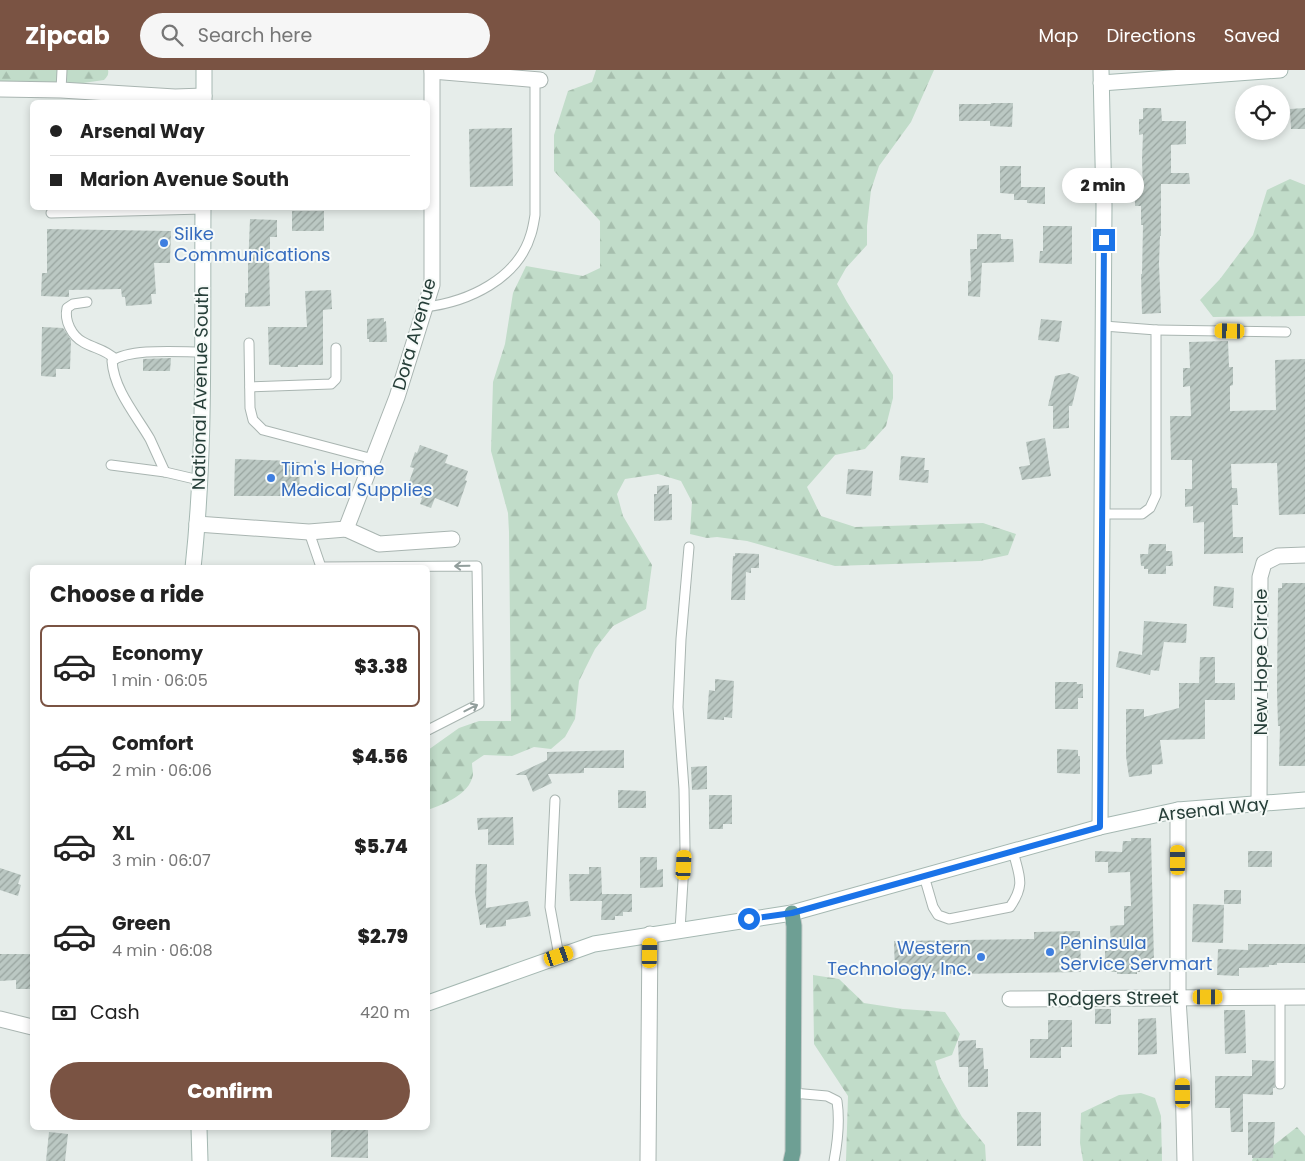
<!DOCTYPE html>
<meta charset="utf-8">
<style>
body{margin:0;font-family:Poppins,sans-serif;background:#f6f6f6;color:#222;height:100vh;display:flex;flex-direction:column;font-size:19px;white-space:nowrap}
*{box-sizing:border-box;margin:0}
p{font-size:16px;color:#767676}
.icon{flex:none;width:28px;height:28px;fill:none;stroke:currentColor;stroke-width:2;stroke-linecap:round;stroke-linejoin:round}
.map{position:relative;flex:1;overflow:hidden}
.drawer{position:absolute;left:30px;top:495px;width:400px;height:565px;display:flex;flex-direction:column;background:#fff;border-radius:8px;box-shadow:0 2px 8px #0003}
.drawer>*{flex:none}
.hud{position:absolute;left:30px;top:30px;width:400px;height:110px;border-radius:8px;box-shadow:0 2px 8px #0003;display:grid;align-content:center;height:110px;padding:0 20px;background:#fff}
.controls{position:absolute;left:1235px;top:15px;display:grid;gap:10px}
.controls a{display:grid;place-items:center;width:55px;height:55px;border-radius:50%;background:#fff;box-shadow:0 2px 8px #0003;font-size:25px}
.end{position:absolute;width:22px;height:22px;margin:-11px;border:6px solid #1a73e8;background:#fff;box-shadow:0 0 0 2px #fff}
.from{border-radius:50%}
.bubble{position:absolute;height:35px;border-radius:18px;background:#fff;box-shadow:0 2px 8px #0003;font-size:16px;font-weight:800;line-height:35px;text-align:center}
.car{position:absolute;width:15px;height:30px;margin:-15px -8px;border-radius:6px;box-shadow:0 0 4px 1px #0007;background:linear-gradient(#f5c518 24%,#345 0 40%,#f5c518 0 76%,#345 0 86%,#f5c518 0)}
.hud b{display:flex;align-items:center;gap:18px;height:48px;font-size:19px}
.hud b+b{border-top:1px solid #e0e0e0}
.hud i{width:12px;height:12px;background:#222}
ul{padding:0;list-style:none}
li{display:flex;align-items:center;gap:15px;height:82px;margin:0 10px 8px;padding:0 10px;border:2px solid transparent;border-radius:8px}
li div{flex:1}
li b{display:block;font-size:19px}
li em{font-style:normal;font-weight:800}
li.selected{border-color:#7a5343}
li>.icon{width:45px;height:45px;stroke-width:1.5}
h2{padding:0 20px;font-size:22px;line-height:60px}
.pay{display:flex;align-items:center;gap:12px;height:55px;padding:0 20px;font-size:19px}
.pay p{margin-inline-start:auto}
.action{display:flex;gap:10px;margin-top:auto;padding:10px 20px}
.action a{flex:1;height:58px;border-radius:30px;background:#7a5343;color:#fff;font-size:20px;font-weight:800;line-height:58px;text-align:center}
header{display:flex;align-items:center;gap:30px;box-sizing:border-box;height:70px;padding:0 25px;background:#7a5343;color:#fff}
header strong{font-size:24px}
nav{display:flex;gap:28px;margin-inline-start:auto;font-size:18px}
.search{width:350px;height:45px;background:#f6f6f6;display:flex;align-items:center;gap:12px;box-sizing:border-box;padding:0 18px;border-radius:28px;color:#767676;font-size:19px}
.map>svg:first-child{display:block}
.forest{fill:url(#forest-firs)}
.building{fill:url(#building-hatch)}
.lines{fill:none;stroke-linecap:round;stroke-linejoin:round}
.service-casing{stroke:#a9b5b1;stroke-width:11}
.minor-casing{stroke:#a9b5b1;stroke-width:17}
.tertiary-casing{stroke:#a9b5b1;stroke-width:17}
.secondary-casing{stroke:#a5b8b2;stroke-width:17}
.primary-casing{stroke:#c2c9c7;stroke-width:17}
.service{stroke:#fff;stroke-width:9}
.minor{stroke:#fff;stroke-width:15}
.tertiary{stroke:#fff;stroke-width:15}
.secondary{stroke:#fff;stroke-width:15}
.primary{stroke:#6e9f94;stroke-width:15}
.oneway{stroke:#929e9c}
.route{stroke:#1a73e8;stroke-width:6}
.shop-dot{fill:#3f7fe0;stroke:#f6faf8;stroke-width:2}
.labels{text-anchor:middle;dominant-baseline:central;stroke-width:4;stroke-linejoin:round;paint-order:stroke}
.shop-label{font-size:18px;fill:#366cbe;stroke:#f6faf8;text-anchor:start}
.street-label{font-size:18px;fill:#263e38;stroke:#f6faf8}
</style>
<header>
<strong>Zipcab</strong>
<div class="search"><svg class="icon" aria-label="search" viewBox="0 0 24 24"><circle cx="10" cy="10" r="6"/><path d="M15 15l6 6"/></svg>Search here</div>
<nav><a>Map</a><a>Directions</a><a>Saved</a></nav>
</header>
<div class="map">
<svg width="1305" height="1091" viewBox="0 0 1305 1091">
<defs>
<pattern id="forest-firs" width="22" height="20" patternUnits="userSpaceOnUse" patternTransform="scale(1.25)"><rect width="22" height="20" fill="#c1dcc9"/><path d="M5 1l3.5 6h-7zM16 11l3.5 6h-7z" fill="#a6bead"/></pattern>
<pattern id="building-hatch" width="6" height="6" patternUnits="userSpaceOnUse" patternTransform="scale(1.25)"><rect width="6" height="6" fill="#bbc8c3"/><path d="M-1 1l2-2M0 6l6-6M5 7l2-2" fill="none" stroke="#98a49f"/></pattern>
</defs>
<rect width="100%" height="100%" fill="#e6edea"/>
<g class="forest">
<path d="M0,0h108c1,4 -1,7 -4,10l-21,3 -83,-1z"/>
<path d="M596,0h338l-23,52 -32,44 -8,24 -4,36v19l-21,23 -9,16 10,18 46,73v23l-7,28 -21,23 -30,6 -28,32 14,29 34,11 128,-4 33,11 -8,21 -28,6 -145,5 -88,-25 -30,-4 -10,1 -17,-4 2,-32 -11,-21 -23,-7 -33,5 -8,15 6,22 29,49 -6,44 -33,17 -18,23 -16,32 -4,38 -10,18 -14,12 -17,-2 -22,9 -28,-1 -12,8c0,4 1,9 1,12 -4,20 -29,29 -45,35v-60l31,-22 20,-7h32l-2,-189 -1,-19 -17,-62 2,-69 12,-38 8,-51 13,-27 57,10 17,-8v-47l-46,-50v-36l14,-44 24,-9z"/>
<polygon points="1290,109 1305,115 1305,246 1213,247 1200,230 1220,209 1253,165 1267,120"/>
<polygon points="813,905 839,909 864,933 903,939 945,942 960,964 952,985 935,991 940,1007 962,1047 985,1075 986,1091 846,1091 848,1026 814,974"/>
<polygon points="1141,1023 1155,1028 1161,1046 1162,1091 1083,1091 1080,1073 1081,1043 1119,1025"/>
<polygon points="1297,1057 1305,1066 1305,1091 1252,1091 1255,1081 1274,1075"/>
</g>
<g class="building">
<polygon points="991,33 1013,33 1012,57 990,56 990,51 959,51 959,34 991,34"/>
<polygon points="1143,38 1161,38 1162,51 1186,51 1186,74 1171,75 1171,103 1189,103 1190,114 1161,114 1161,166 1160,166 1159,194 1161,243 1142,244 1141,204 1142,204 1143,155 1141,155 1141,136 1135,136 1135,121 1143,121 1142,89 1143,64 1139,65 1139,49 1143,49"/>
<polygon points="1305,38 1305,59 1291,59 1290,39"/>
<polygon points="512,58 513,116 470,117 469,59"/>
<polygon points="1000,96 1021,96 1021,117 1045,117 1045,134 1027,133 1027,130 1014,130 1014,124 1000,123"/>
<rect x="292" y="141" width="32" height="20"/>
<polygon points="250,149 277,150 277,167 270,167 270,187 269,187 270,236 245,237 245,223 248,223 248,198"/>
<polygon points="1043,156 1072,156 1072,194 1039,193 1040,181 1043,181"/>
<polygon points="47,159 171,161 170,193 154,193 156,224 151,224 152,234 126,236 125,227 122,227 121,219 69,220 69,227 41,226 42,203 47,203"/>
<polygon points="977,164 1001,164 1001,169 1013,169 1014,192 982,193 980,227 968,226 968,211 971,211 970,179 977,179"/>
<polygon points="331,220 332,239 323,240 323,295 298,295 298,297 281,297 280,295 269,295 268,257 307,257 305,221"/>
<polygon points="384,248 384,252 386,251 387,272 369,272 369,269 367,269 367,249"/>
<polygon points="1041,249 1062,251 1059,272 1038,270"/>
<polygon points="42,257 63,258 71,270 70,299 56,299 56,307 41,306"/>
<polygon points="1228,271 1229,297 1233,297 1233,315 1230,316 1230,341 1276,340 1275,290 1305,289 1305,444 1279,445 1277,393 1231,394 1232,418 1237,418 1238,435 1232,435 1233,467 1243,467 1243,483 1204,484 1204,452 1193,453 1193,436 1185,437 1185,419 1192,419 1192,390 1171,390 1170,346 1191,346 1190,316 1183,317 1183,298 1190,298 1189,272"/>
<polygon points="171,288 170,301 143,301 143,289"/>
<polygon points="1069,303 1079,307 1072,336 1069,336 1069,358 1053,359 1053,336 1048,336 1055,306"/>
<polygon points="1045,368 1051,406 1022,410 1019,397 1030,395 1026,372"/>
<polygon points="420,375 448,385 445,393 468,401 465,410 467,411 458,437 435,428 431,438 420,434 422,428 418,426 419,423 407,418 414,398 410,397 415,382 417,383"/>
<polygon points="901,386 925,388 924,400 929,400 928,413 899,410"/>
<polygon points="235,389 295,391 295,392 300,392 299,426 234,426"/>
<polygon points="848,399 873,401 871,426 846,424"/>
<polygon points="669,415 669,424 672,424 672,450 654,451 654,424 657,424 657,416"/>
<polygon points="1149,474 1166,474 1166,481 1172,481 1173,496 1166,496 1166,504 1148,504 1148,499 1144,499 1144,496 1141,496 1140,484 1148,484"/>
<polygon points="735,483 759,484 759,498 751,498 751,503 746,502 745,530 731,530 733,486 735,486"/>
<polygon points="1282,513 1305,513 1305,696 1279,696 1280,656 1278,656 1277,621 1278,518 1282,518"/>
<polygon points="1214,516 1234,518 1233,538 1213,536"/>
<polygon points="1144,551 1187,554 1186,573 1164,572 1159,601 1151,600 1150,605 1116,597 1119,581 1142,585"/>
<polygon points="1200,587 1215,587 1215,613 1235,613 1235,630 1205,630 1205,669 1160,670 1163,694 1152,695 1152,704 1129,707 1126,686 1126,639 1144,639 1144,647 1179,638 1179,613 1199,613"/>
<polygon points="715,609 734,611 732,648 724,647 724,650 707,649 709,620 715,621"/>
<polygon points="1055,612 1077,612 1077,614 1083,614 1083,628 1078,628 1078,639 1055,639"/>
<polygon points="1057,679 1078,680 1078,686 1080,686 1080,704 1057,703"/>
<polygon points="624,680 624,698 584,698 584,703 548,704 552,713 533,722 526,705 515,705 547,690 547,682"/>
<polygon points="707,696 707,719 692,720 691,697"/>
<polygon points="618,720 646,721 646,738 618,738"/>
<polygon points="709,725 732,725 732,754 723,754 723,759 709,759"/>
<polygon points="513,747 514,775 488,775 488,759 478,760 477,748"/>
<polygon points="1131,768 1151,768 1154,893 1140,893 1140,902 1137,902 1137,904 1117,904 1117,902 1105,902 1105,880 1111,880 1110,856 1124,855 1124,836 1131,836 1130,802 1108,803 1108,792 1095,792 1095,781 1122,782 1123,771 1131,771"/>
<rect x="1248" y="781" width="24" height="16"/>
<polygon points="640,787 657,787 657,800 663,799 663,817 640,818"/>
<polygon points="476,794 487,794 486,838 528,831 531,846 506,850 506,856 486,858 486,854 480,855 475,823"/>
<polygon points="589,797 601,797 602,824 632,824 632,842 623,842 623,846 615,846 615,850 601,850 602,831 570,831 569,804 589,804"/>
<polygon points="0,798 21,805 18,814 21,815 18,826 0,820"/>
<rect x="1224" y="820" width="17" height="14"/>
<polygon points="1193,834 1224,835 1223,873 1192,872"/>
<polygon points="1080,861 1081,902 895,905 894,871 1034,869 1034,862"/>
<polygon points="1248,874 1305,874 1305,893 1277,893 1277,895 1269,895 1269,897 1239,898 1239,906 1217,905 1218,879 1248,880"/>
<polygon points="0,884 30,884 30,892 32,892 32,919 16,919 16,910 0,911"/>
<rect x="1095" y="939" width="16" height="15"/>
<polygon points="1224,940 1245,940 1246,983 1225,984"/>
<polygon points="1156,948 1157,984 1138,985 1138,949"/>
<polygon points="1048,950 1072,950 1072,977 1061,977 1061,988 1030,988 1030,969 1048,969"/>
<polygon points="976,970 976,978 983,978 984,999 988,999 988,1017 968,1017 968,997 959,997 958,971"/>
<polygon points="1252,990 1274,991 1275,1018 1273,1018 1273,1025 1243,1024 1243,1062 1231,1062 1230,1038 1215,1038 1215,1006 1252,1006"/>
<rect x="1017" y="1042" width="24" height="34"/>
<polygon points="1248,1052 1275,1052 1273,1088 1252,1088 1252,1085 1248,1085"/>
<polygon points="331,1058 368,1058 368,1088 331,1087"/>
<polygon points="49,1062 68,1064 65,1091 46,1091"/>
</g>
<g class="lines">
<defs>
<g id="service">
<polyline points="61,20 62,0"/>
<polyline points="51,143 203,139"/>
<path d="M87,232l-14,2 -6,4c-3,13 5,28 16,34 12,7 22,7 32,17"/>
<path d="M425,237c43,-5 93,-28 106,-73 2,-6 3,-13 4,-19v-136"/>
<polyline points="1156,260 1286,262"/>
<polyline points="249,273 250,338 253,350 263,360 373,389"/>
<polyline points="250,317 331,314 336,309 336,278"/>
<polyline points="111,395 165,402 199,410"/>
<path d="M165,402c-5,-11 -10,-22 -15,-33 -14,-24 -36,-49 -38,-78 19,-13 66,-9 89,-9"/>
<polyline points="1102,444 1142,444 1150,438 1156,425 1156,260 1104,256"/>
<polyline points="309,462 321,497 477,496 479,634 428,660"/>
<polyline points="555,730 550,837 559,886"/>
<path d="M924,806l9,31 5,8 11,4 61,-12c16,-23 9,-31 3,-56"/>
<polyline points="680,860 685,778 684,719 678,637 681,569 689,477"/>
<polyline points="1280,927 1280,1014"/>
<path d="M793,1023l34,3 10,5c3,20 1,39 -3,60"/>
</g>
<g id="minor">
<polyline points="432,1 540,10"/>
<polyline points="0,19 61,20 175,27 204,26"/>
<polyline points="197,454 309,462 346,459 379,474 452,469"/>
<polyline points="346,459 397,327 432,215 432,0"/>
<polyline points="1259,734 1260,507 1264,493 1278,486 1305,485"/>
<polyline points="1178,740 1178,929 1183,1006 1185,1091"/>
<polyline points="1010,929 1305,927"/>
<polyline points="648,1091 650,864"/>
</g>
<polyline id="tertiary" points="0,949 32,957"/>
<g id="secondary">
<polyline points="1101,13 1280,0"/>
<polyline points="204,32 204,0"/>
<path d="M193,498c13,-120 9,-241 10,-360"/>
<polyline points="1100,757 1104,135 1101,0"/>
<polyline points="428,933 594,874 792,843 1100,757 1178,740 1305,730"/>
<polyline points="199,1058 200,1091"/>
</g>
<polyline id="primary" points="791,1091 793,1082 794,856 792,843"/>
</defs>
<use href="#service" class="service-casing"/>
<use href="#minor" class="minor-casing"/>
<use href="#tertiary" class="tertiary-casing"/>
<use href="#secondary" class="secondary-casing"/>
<use href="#primary" class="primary-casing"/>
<use href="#service" class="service"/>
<use href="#minor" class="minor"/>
<use href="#tertiary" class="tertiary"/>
<use href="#secondary" class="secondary"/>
<use href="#primary" class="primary"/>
</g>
<defs><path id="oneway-shaft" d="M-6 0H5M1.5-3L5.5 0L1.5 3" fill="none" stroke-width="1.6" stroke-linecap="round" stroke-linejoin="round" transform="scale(1.25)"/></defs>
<g class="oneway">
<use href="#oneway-shaft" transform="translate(462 496) rotate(179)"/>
<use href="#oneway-shaft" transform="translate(471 638) rotate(-27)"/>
</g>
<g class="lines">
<polyline class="route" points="749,849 792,843 1100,757 1104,170"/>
</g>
<g class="shop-dot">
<circle cx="164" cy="173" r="5"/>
<circle cx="271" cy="408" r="5"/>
<circle cx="1050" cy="882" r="5"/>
<circle cx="981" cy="887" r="5"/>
</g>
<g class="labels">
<g class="shop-label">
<text x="174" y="163">Silke<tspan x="174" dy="21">Communications</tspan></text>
<text x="281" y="398">Tim's Home<tspan x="281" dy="21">Medical Supplies</tspan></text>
<text x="1060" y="872">Peninsula<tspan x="1060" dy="21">Service Servmart</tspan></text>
<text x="971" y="877" text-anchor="end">Western<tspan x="971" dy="21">Technology, Inc.</tspan></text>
</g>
<g class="street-label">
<text transform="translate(414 264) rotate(-74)">Dora Avenue</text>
<text transform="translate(200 318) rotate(-89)">National Avenue South</text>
<text transform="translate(1260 592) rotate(-90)">New Hope Circle</text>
<text transform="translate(1213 739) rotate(-6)">Arsenal Way</text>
<text transform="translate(1113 928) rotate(-1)">Rodgers Street</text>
</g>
</g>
</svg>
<div class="controls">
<a><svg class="icon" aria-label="locate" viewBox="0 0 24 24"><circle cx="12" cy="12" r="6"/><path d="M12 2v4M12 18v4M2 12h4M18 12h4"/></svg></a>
</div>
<i class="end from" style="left:749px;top:849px"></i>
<i class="end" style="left:1104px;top:170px"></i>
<div class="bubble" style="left:1062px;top:98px;width:82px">2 min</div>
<i class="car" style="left:1230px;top:261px;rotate:271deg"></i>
<i class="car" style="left:1178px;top:790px;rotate:0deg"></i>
<i class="car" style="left:684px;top:795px;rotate:3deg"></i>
<i class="car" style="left:650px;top:883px;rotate:1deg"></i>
<i class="car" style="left:559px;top:886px;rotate:71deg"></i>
<i class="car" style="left:1208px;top:927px;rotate:90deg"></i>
<i class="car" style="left:1183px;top:1023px;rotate:359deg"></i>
<div class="hud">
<b><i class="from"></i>Arsenal Way</b>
<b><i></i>Marion Avenue South</b>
</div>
<section class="drawer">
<h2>Choose a ride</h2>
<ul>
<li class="selected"><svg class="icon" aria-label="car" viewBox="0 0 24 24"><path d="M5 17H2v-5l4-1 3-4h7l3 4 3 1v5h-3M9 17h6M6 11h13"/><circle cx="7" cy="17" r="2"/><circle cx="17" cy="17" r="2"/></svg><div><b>Economy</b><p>1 min · 06:05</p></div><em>$3.38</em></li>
<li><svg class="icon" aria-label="car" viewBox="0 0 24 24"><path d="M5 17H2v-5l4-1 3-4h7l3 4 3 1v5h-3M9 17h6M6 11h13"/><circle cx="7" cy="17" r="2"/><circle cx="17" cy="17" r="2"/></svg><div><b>Comfort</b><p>2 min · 06:06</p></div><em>$4.56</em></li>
<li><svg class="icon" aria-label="car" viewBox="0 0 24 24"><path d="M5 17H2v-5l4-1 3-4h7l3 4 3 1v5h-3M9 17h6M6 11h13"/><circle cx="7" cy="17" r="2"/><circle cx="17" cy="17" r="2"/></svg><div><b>XL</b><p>3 min · 06:07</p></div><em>$5.74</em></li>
<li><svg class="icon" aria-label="car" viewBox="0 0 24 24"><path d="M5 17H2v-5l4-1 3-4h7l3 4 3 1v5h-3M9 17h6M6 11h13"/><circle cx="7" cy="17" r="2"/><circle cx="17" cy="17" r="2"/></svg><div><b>Green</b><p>4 min · 06:08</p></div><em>$2.79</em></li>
</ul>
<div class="pay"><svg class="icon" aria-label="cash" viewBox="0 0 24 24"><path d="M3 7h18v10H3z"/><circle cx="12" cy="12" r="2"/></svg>Cash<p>420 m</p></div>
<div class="action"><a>Confirm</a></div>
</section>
</div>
